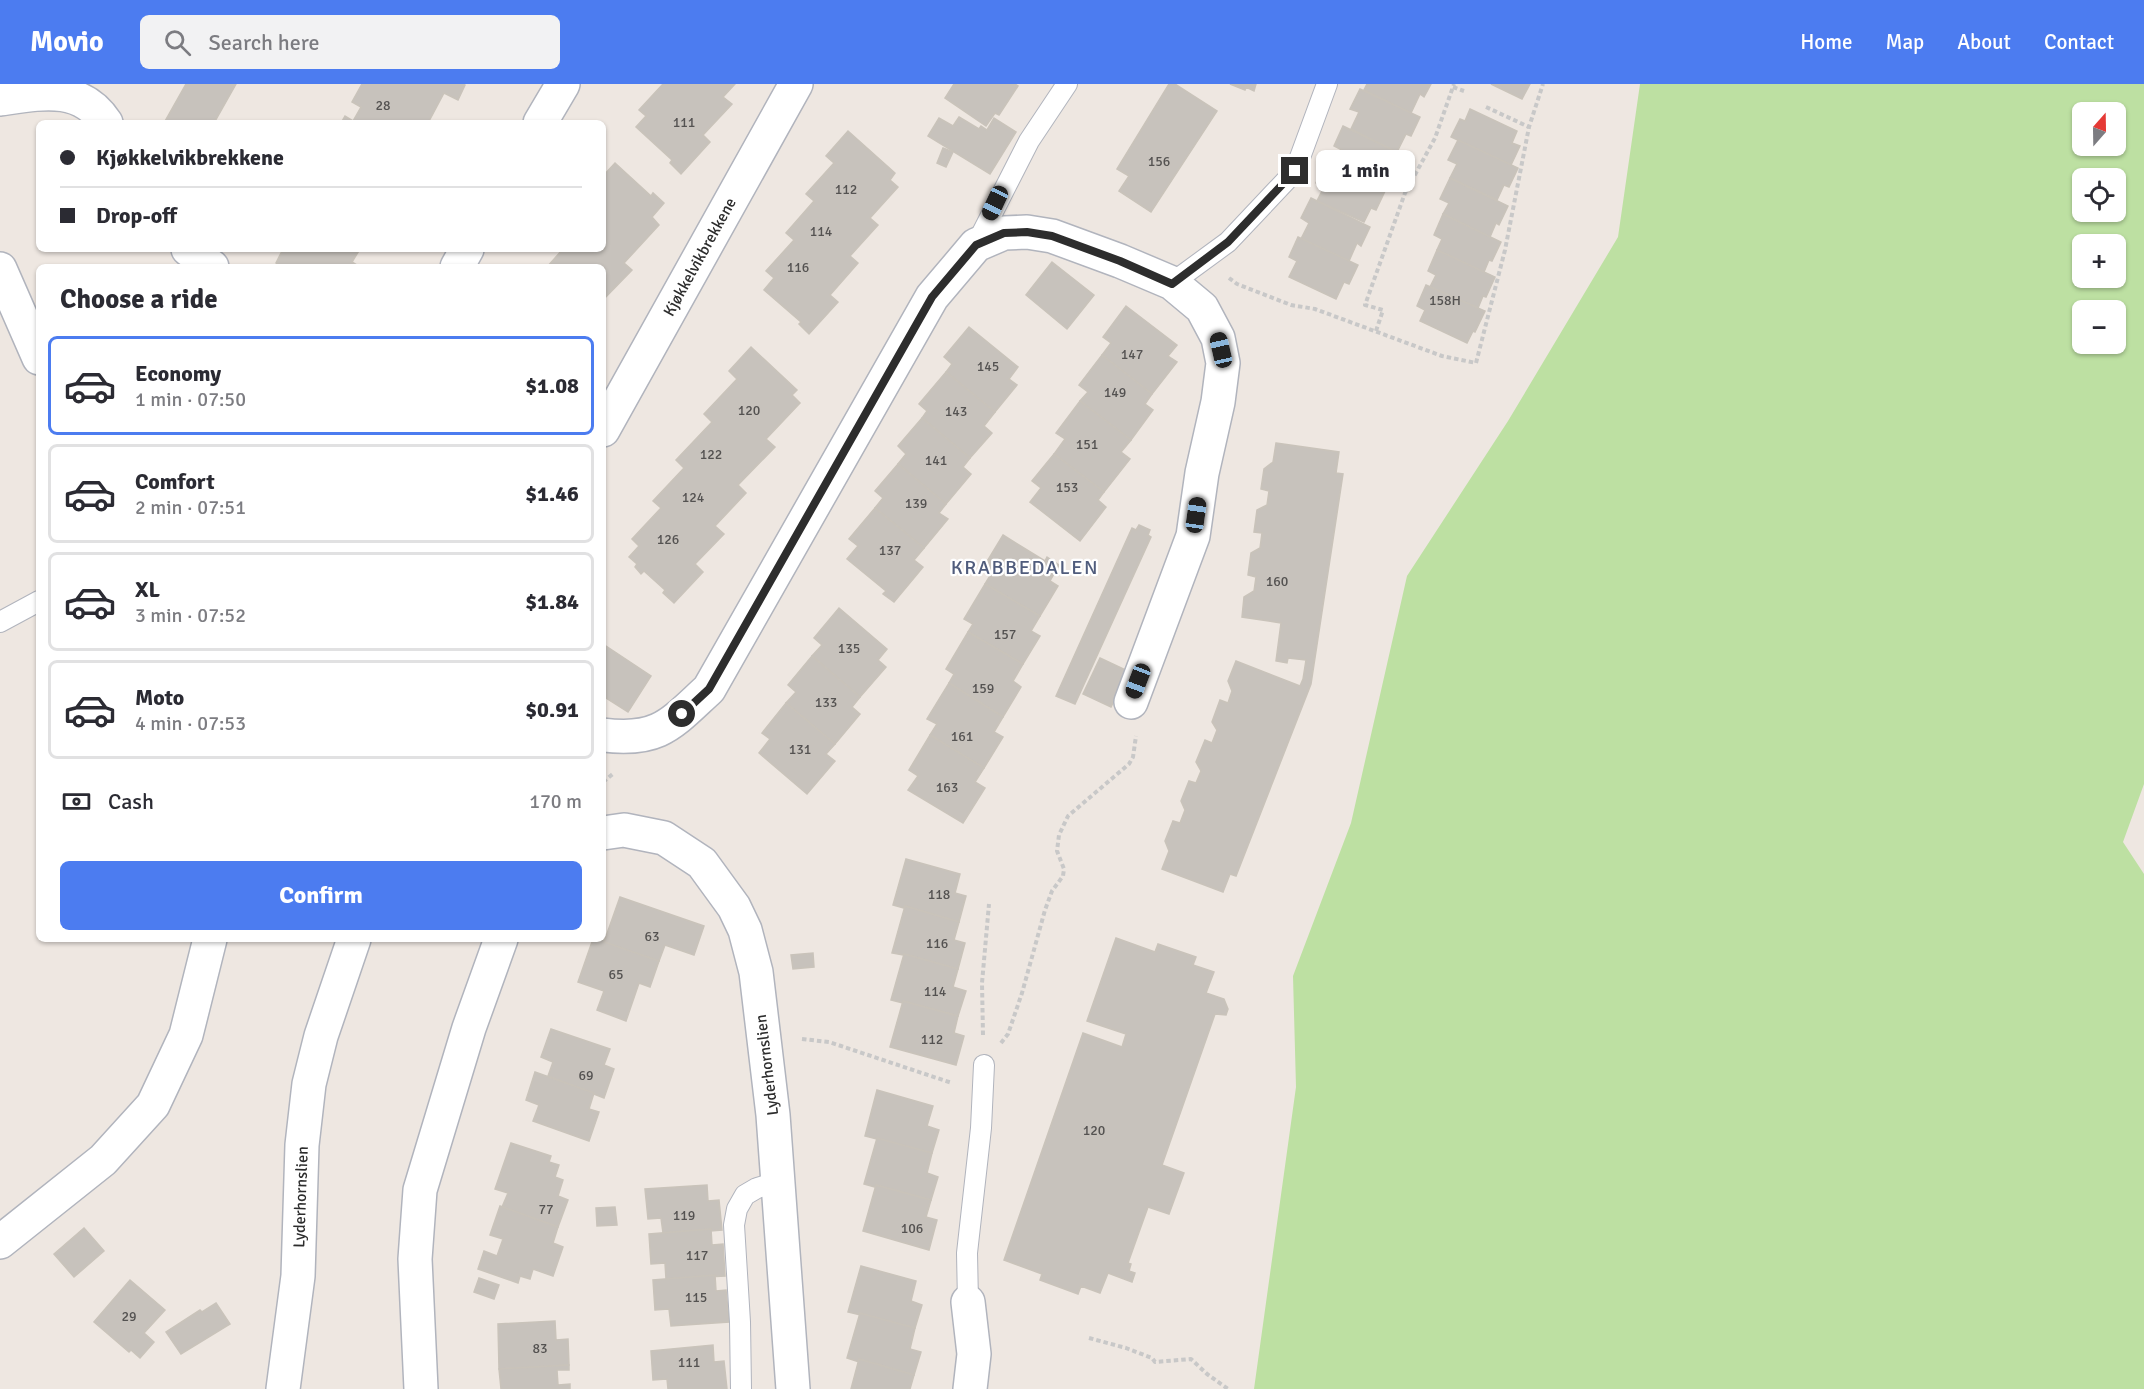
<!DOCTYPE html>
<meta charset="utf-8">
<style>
body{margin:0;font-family:Signika,sans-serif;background:#f2f2f3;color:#2b2b33;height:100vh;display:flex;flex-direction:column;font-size:22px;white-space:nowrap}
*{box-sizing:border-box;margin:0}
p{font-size:20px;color:#7c7c81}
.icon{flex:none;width:33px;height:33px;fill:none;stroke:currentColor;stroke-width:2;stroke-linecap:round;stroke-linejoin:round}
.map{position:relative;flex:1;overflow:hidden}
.panel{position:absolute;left:36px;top:180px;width:570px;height:678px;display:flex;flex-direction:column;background:#fff;border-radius:9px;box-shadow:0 2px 4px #0004}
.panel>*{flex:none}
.hud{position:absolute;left:36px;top:36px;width:570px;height:132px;border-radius:9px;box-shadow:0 2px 4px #0004;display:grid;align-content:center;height:132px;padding:0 24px;background:#fff}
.needle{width:39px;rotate:20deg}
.controls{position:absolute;left:2072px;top:18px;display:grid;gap:12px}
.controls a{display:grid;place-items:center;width:54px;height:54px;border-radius:9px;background:#fff;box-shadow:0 2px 4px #0004;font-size:30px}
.end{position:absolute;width:27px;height:27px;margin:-14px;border:8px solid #2d2d2d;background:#fff;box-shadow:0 0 0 3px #fff}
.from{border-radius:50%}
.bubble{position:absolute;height:42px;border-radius:9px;background:#fff;box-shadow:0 2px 4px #0004;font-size:20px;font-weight:800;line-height:42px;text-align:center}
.car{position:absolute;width:18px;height:36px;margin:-18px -9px;border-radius:8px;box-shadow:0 0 4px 2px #0007;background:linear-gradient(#222 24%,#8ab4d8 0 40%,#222 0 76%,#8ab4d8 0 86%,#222 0)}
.hud b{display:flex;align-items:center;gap:21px;height:57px;font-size:22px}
.hud b+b{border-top:2px solid #e1e1e2}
.hud i{width:15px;height:15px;background:#2b2b33}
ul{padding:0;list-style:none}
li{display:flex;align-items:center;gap:18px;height:99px;margin:0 12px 9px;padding:0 12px;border:3px solid #e1e1e2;border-radius:9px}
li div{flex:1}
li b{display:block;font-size:22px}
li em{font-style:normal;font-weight:800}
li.current{border-color:#4c7cf0}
li>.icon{width:54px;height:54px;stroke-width:1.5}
h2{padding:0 24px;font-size:27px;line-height:72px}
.pay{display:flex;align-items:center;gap:15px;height:66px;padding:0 24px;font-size:22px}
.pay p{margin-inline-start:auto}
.primary-button{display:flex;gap:12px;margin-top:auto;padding:12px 24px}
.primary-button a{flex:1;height:69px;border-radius:9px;background:#4c7cf0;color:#fff;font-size:24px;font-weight:800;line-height:69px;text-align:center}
header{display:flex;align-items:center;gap:36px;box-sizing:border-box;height:84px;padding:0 30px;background:#4c7cf0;color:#fff}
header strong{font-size:28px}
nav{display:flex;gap:33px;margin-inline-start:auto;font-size:21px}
.search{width:420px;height:54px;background:#f2f2f3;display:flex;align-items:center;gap:15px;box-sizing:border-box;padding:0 21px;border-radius:9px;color:#7c7c81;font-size:22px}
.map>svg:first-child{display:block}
.green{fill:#bde0a2;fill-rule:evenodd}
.building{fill:#c7c2bc;stroke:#c9c3ba;stroke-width:1.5}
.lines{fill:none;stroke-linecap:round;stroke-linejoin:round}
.service-casing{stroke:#b1b4bd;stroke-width:22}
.minor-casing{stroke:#b1b4bd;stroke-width:36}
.path{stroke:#c8c8c8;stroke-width:4;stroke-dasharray:4.5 3;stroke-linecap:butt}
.service{stroke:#fff;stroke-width:20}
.minor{stroke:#fff;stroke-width:33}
.route{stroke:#2d2d2d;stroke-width:8}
.labels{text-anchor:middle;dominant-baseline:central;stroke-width:4.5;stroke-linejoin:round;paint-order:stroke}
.number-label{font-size:14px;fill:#545251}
.street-label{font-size:16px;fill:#2d2d2d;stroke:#fff}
.quarter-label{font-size:20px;letter-spacing:1.5px;fill:#505c7c;stroke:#fff}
</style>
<header>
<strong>Movio</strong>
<div class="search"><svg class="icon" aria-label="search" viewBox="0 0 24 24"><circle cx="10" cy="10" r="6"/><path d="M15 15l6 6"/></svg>Search here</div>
<nav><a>Home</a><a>Map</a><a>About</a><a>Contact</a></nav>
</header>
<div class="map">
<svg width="2144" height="1305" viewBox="0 0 2144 1305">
<rect width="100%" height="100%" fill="#eee7e1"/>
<path class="green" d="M1640,0h504v700l-21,58 21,32v515h-890l42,-302 -3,-111 58,-153 56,-247 101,-155 110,-184zM2082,28h33v34h-33zM2082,94h33v34h-33zM2082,160h33v34h-33zM2082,226h33v34h-33z"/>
<g class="building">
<polygon points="186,0 236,0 214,39 164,39"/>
<polygon points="362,0 463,0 465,1 458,16 444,9 428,39 341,39 345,32 353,37 361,23 352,18"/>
<polygon points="663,0 735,0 723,13 732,20 703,51 710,58 681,90 670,79 672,76 636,43 646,32 639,26"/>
<polygon points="954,0 1015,0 1018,2 999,31 995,29 986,42 945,14"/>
<polygon points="1169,0 1175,0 1217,27 1151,128 1119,107 1129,92 1117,85"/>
<polygon points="1230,0 1256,0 1254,7 1246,3 1245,6"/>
<polygon points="1367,0 1431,0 1424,13 1420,10 1411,29 1364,6"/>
<polygon points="1491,0 1530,0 1522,15"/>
<polygon points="1360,5 1420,33 1411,52 1406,50 1397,68 1351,45 1359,28 1350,25"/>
<polygon points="1470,25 1517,47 1512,59 1520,62 1511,81 1451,53 1460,35 1465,37"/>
<polygon points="959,33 979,45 981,42 987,46 994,34 1016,48 990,90 928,52 939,34 953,42"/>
<polygon points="1343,42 1403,71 1394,89 1389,87 1381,105 1334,83 1342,66 1334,62"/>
<polygon points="848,47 895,89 890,96 898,103 870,134 878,141 850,172 858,179 830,211 838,218 809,250 799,240 801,238 764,206 774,194 766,187 794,156 786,149 814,117 806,110 834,79 826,72"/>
<polygon points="1458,56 1518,84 1509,103 1504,101 1497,116 1450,94 1457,80 1448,76"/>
<polygon points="943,64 953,68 946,83 937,79"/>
<polygon points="615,79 651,112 653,109 664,119 652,133 659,141 624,179 632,186 603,216 603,183 547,183 563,165 603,165 603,92"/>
<polygon points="1325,79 1385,107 1376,126 1371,124 1364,138 1317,117 1324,103 1316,99"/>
<polygon points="1450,94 1508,122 1499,141 1496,139 1490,153 1443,130 1449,119 1440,115"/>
<polygon points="1311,114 1370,143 1361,162 1357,159 1349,177 1301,155 1309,139 1301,134"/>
<polygon points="1443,130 1501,158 1492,177 1489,176 1484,188 1437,166 1442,155 1434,151"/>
<polygon points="1298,153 1358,181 1349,200 1344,198 1336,215 1289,193 1297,177 1289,173"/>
<polygon points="283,165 360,165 352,178 360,183 283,183 276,179"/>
<polygon points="1437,166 1495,193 1486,213 1483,212 1478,224 1430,203 1436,191 1428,187"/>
<polygon points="1052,178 1094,211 1067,245 1026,211"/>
<polygon points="1426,201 1485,227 1475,248 1473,247 1467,259 1420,237 1425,226 1417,222"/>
<polygon points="1126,222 1177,261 1168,272 1177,278 1152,310 1102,271 1111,259 1103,253"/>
<polygon points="969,243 1018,283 1009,295 1017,301 995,328 946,288 952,280 944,273"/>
<polygon points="751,263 797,306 792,311 800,319 766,355 775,363 738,401 746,409 715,442 724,450 695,480 703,488 674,519 663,509 665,506 644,487 641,490 635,483 637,480 629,473 639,462 632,455 661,424 653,417 684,384 676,376 712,338 704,330 737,295 729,287"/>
<polygon points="1102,271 1152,310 1145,320 1153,326 1131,356 1080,317 1088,308 1079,301"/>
<polygon points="946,288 995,328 984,342 992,349 970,374 922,334 927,327 919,320"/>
<polygon points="1080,317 1131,356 1121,368 1130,375 1104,408 1054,370 1065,355 1056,349"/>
<polygon points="922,334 970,374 963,383 971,390 946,420 898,380 906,370 898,362"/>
<polygon points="1276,359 1339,368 1336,389 1343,390 1311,600 1236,792 1230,790 1223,808 1162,785 1169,767 1165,757 1173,737 1180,739 1185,726 1181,717 1189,697 1196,699 1201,687 1196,678 1205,656 1212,659 1217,646 1212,638 1220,616 1228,619 1232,607 1228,597 1236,577 1300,602 1303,595 1306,576 1288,574 1287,579 1276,577 1281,539 1242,533 1244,513 1254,507 1256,493 1248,491 1251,469 1260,464 1262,449 1254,448 1257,426 1267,421 1269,407 1261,405 1264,385 1273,378"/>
<polygon points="1054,370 1104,408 1098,416 1106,423 1080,457 1030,418 1041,404 1032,397"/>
<polygon points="898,380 946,420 939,429 948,435 924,464 875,424 883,414 875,407"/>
<polygon points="875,424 924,464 914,476 923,483 894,518 883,510 886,507 847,475 858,462 849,455"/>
<polygon points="1139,441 1150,446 1148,451 1151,453 1075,620 1056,612 1132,444 1136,446"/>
<polygon points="1003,451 1045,477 1047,473 1059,481 1050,497 1058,502 1040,532 985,500 991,490 983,484"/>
<polygon points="985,500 1040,532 1031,547 1040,552 1023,580 968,548 973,540 964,535"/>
<polygon points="839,524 887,565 878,576 886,583 860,613 812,572 822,561 814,554"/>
<polygon points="968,548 1023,580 1013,597 1021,603 1003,633 949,599 954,590 946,585"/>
<polygon points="606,562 651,592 628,628 603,612 603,567"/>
<polygon points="812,572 860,613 852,623 860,630 835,660 786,619 796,608 788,601"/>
<polygon points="1100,574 1128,587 1111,623 1083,610"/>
<polygon points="949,599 1003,633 994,648 1003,653 984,684 930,651 937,640 927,635"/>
<polygon points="786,619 835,660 826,670 835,677 807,710 759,669 770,655 762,649"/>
<polygon points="930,651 984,684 975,698 985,704 963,739 908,706 918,692 909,686"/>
<polygon points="906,775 960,790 955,809 966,812 959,838 905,822 904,824 893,821"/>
<polygon points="620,813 704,842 694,871 665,861 659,877 604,858"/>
<polygon points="905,822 959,838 954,856 965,859 958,885 904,870 903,871 892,869"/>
<polygon points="1116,854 1155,868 1158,860 1196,873 1193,881 1214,888 1206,909 1224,915 1228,925 1226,931 1215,930 1162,1081 1184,1089 1169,1130 1148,1123 1128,1179 1131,1180 1129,1187 1135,1189 1132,1198 1108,1189 1100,1209 1081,1202 1078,1210 1040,1196 1042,1190 1004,1176 1083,949 1122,963 1126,950 1087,937"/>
<polygon points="593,855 601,855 605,857 604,858 659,877 650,903 639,899 626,937 597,926 604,907 578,898"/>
<polygon points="813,869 814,883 793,885 791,871"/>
<polygon points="904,870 958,885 953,903 966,907 958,932 903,917 903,919 891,916"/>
<polygon points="903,917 958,932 954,949 964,952 956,981 890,963"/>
<polygon points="551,945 610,965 604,981 614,985 604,1014 548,992 553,978 541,973"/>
<polygon points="535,988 594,1009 589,1025 599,1028 589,1057 533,1037 539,1021 526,1016"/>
<polygon points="877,1006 933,1022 927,1042 939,1046 932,1069 865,1052"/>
<polygon points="877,1054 932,1069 927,1089 938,1093 931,1116 876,1101 875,1103 864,1100"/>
<polygon points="511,1059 551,1072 549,1078 559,1081 555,1093 563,1096 558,1112 568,1116 558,1143 502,1123 508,1109 495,1105"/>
<polygon points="707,1101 708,1117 719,1116 722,1146 711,1147 711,1145 663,1149 661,1134 648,1135 645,1105"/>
<polygon points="876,1101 931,1116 926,1133 937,1136 929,1166 863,1147"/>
<polygon points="500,1122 558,1143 553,1159 563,1163 553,1192 533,1185 530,1195 520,1192 518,1199 478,1185 484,1167 497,1172 503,1155 490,1151"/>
<polygon points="615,1123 617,1141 597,1142 596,1124"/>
<polygon points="84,1144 104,1167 74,1193 54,1170"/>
<polygon points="711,1145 712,1161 723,1160 725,1192 666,1195 665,1179 651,1180 649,1150"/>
<polygon points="861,1182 916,1197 911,1217 922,1221 915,1244 848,1228"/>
<polygon points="715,1191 716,1207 726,1206 729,1238 671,1242 669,1225 655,1226 653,1196"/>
<polygon points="479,1194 499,1201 494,1215 474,1208"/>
<polygon points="130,1196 165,1226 144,1249 154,1258 140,1274 131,1266 129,1268 94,1238"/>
<polygon points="216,1219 230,1240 181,1270 166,1248 200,1226 202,1228"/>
<polygon points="860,1229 915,1244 910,1265 921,1268 914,1291 859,1275 859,1278 847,1274"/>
<polygon points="555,1237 556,1256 568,1255 569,1281 499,1285 498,1240"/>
<polygon points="713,1261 714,1278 724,1277 727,1305 668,1305 667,1295 653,1296 651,1267"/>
<polygon points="859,1275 914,1291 910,1305 851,1305"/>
<polygon points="569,1281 569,1286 557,1286 558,1301 570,1300 570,1305 501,1305 499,1285"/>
</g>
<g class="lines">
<defs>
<g id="service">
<polyline points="976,161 1029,57 1067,0"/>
<polyline points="1172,199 1228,158 1295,87 1327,0"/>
<polyline points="0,538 39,517"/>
<polyline points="968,1218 967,1169 981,1044 984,981"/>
<polyline points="741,1305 740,1238 734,1141 737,1125 745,1111 757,1104 778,1098"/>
</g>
<g id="minor">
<path d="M0,15c41,-6 81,-15 106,24"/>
<polyline points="540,39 563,0"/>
<polyline points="188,165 212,183"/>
<polyline points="457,183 467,165"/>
<polyline points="0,185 39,274"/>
<polyline points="603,346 796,0"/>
<path d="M603,651c56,7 68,-11 106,-46l223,-392 44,-52 28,-12 23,-1 25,4 68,25 52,22 30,25 16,30 5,25 -5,39 -16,71 -9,63 -62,166"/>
<polyline points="603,749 624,746 664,754 702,779 734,823 745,846 756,888 773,1031 793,1305"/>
<polyline points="0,1158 103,1076 153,1021 186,951 210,855"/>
<polyline points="968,1218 974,1270 970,1305"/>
<polyline points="283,1305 298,1192 302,1061 309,1000 321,952 354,855"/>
<polyline points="421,1305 415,1175 420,1106 469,944 501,855"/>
</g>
</defs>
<use href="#service" class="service-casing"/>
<use href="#minor" class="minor-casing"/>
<g class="path">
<polyline points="1453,3 1464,7"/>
<polyline points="1486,23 1529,43"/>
<polyline points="1229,194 1237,200 1291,221 1315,225 1442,272 1476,279 1505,166 1529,43 1543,0"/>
<polyline points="1376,247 1383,226 1365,221 1405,109 1435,54 1454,0"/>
<polyline points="603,698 614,689"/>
<polyline points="983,951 982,899 989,820"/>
<polyline points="802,955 829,958 952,999"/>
<polyline points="1001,959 1008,950 1022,909 1045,826 1052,807 1063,792 1064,785 1057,767 1059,751 1068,732 1129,680 1133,673 1136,652"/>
<polyline points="1089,1254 1126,1264 1152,1274 1155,1278 1191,1275 1207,1290 1228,1305"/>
</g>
<use href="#service" class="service"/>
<use href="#minor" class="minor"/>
</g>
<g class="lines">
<polyline class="route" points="682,630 709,605 932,213 976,161 1004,149 1027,148 1052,152 1120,177 1172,200 1228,158 1295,87"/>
</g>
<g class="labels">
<g class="number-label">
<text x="383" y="21">28</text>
<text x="684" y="38">111</text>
<text x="1159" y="77">156</text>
<text x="846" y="105">112</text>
<text x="821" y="147">114</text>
<text x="798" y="183">116</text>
<text x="1445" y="216">158H</text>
<text x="1132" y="270">147</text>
<text x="988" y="282">145</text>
<text x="1115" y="308">149</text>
<text x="749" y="326">120</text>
<text x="956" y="327">143</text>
<text x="1087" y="360">151</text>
<text x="711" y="370">122</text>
<text x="936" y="376">141</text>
<text x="1067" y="403">153</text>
<text x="693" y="413">124</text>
<text x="916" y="419">139</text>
<text x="668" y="455">126</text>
<text x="890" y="466">137</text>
<text x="1277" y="497">160</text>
<text x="1005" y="550">157</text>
<text x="849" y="564">135</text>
<text x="983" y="604">159</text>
<text x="826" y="618">133</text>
<text x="962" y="652">161</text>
<text x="800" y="665">131</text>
<text x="947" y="703">163</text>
<text x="939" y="810">118</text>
<text x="652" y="852">63</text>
<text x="937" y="859">116</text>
<text x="616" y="890">65</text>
<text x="935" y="907">114</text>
<text x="932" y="955">112</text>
<text x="586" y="991">69</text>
<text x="1094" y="1046">120</text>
<text x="546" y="1125">77</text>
<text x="684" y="1131">119</text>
<text x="912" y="1144">106</text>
<text x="697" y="1171">117</text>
<text x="696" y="1213">115</text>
<text x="129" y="1232">29</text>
<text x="540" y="1264">83</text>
<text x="689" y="1278">111</text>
</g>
<g class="street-label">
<text transform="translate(700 173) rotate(-61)">Kjøkkelvikbrekkene</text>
<text transform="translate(767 981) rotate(-97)">Lyderhornslien</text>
<text transform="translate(301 1113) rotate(-88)">Lyderhornslien</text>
</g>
<g class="quarter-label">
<text x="1025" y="483">KRABBEDALEN</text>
</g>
</g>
</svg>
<div class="controls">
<a><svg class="needle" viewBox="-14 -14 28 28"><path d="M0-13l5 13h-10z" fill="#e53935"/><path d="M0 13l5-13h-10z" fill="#7c7c81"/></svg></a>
<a><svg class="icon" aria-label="locate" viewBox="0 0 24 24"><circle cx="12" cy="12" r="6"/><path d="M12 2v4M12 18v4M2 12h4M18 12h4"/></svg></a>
<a>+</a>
<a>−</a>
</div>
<i class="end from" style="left:682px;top:630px"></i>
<i class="end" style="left:1295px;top:87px"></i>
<div class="bubble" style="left:1316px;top:66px;width:99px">1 min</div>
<i class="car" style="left:995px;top:119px;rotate:205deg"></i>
<i class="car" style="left:1221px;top:266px;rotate:347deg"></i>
<i class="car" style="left:1196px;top:431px;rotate:8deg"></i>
<i class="car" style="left:1138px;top:597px;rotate:201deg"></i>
<div class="hud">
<b><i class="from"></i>Kjøkkelvikbrekkene</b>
<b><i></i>Drop-off</b>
</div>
<section class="panel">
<h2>Choose a ride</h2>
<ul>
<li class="current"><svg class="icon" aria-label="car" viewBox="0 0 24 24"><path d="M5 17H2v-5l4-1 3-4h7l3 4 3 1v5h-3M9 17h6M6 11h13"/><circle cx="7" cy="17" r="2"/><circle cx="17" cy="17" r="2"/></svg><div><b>Economy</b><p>1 min · 07:50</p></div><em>$1.08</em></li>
<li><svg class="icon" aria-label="car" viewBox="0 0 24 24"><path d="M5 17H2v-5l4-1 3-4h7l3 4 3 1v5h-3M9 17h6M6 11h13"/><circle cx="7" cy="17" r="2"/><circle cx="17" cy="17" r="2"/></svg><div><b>Comfort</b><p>2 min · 07:51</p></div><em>$1.46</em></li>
<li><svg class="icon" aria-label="car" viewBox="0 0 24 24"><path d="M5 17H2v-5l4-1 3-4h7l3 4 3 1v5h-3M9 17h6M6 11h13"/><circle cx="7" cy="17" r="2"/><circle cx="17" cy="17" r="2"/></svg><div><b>XL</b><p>3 min · 07:52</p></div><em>$1.84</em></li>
<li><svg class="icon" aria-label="car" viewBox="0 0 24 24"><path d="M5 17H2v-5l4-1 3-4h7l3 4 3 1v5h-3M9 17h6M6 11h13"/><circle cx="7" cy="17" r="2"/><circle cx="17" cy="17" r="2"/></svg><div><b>Moto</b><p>4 min · 07:53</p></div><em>$0.91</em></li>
</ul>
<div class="pay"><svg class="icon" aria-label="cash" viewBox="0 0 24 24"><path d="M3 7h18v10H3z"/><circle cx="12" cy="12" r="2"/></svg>Cash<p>170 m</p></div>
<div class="primary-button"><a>Confirm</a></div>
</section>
</div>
